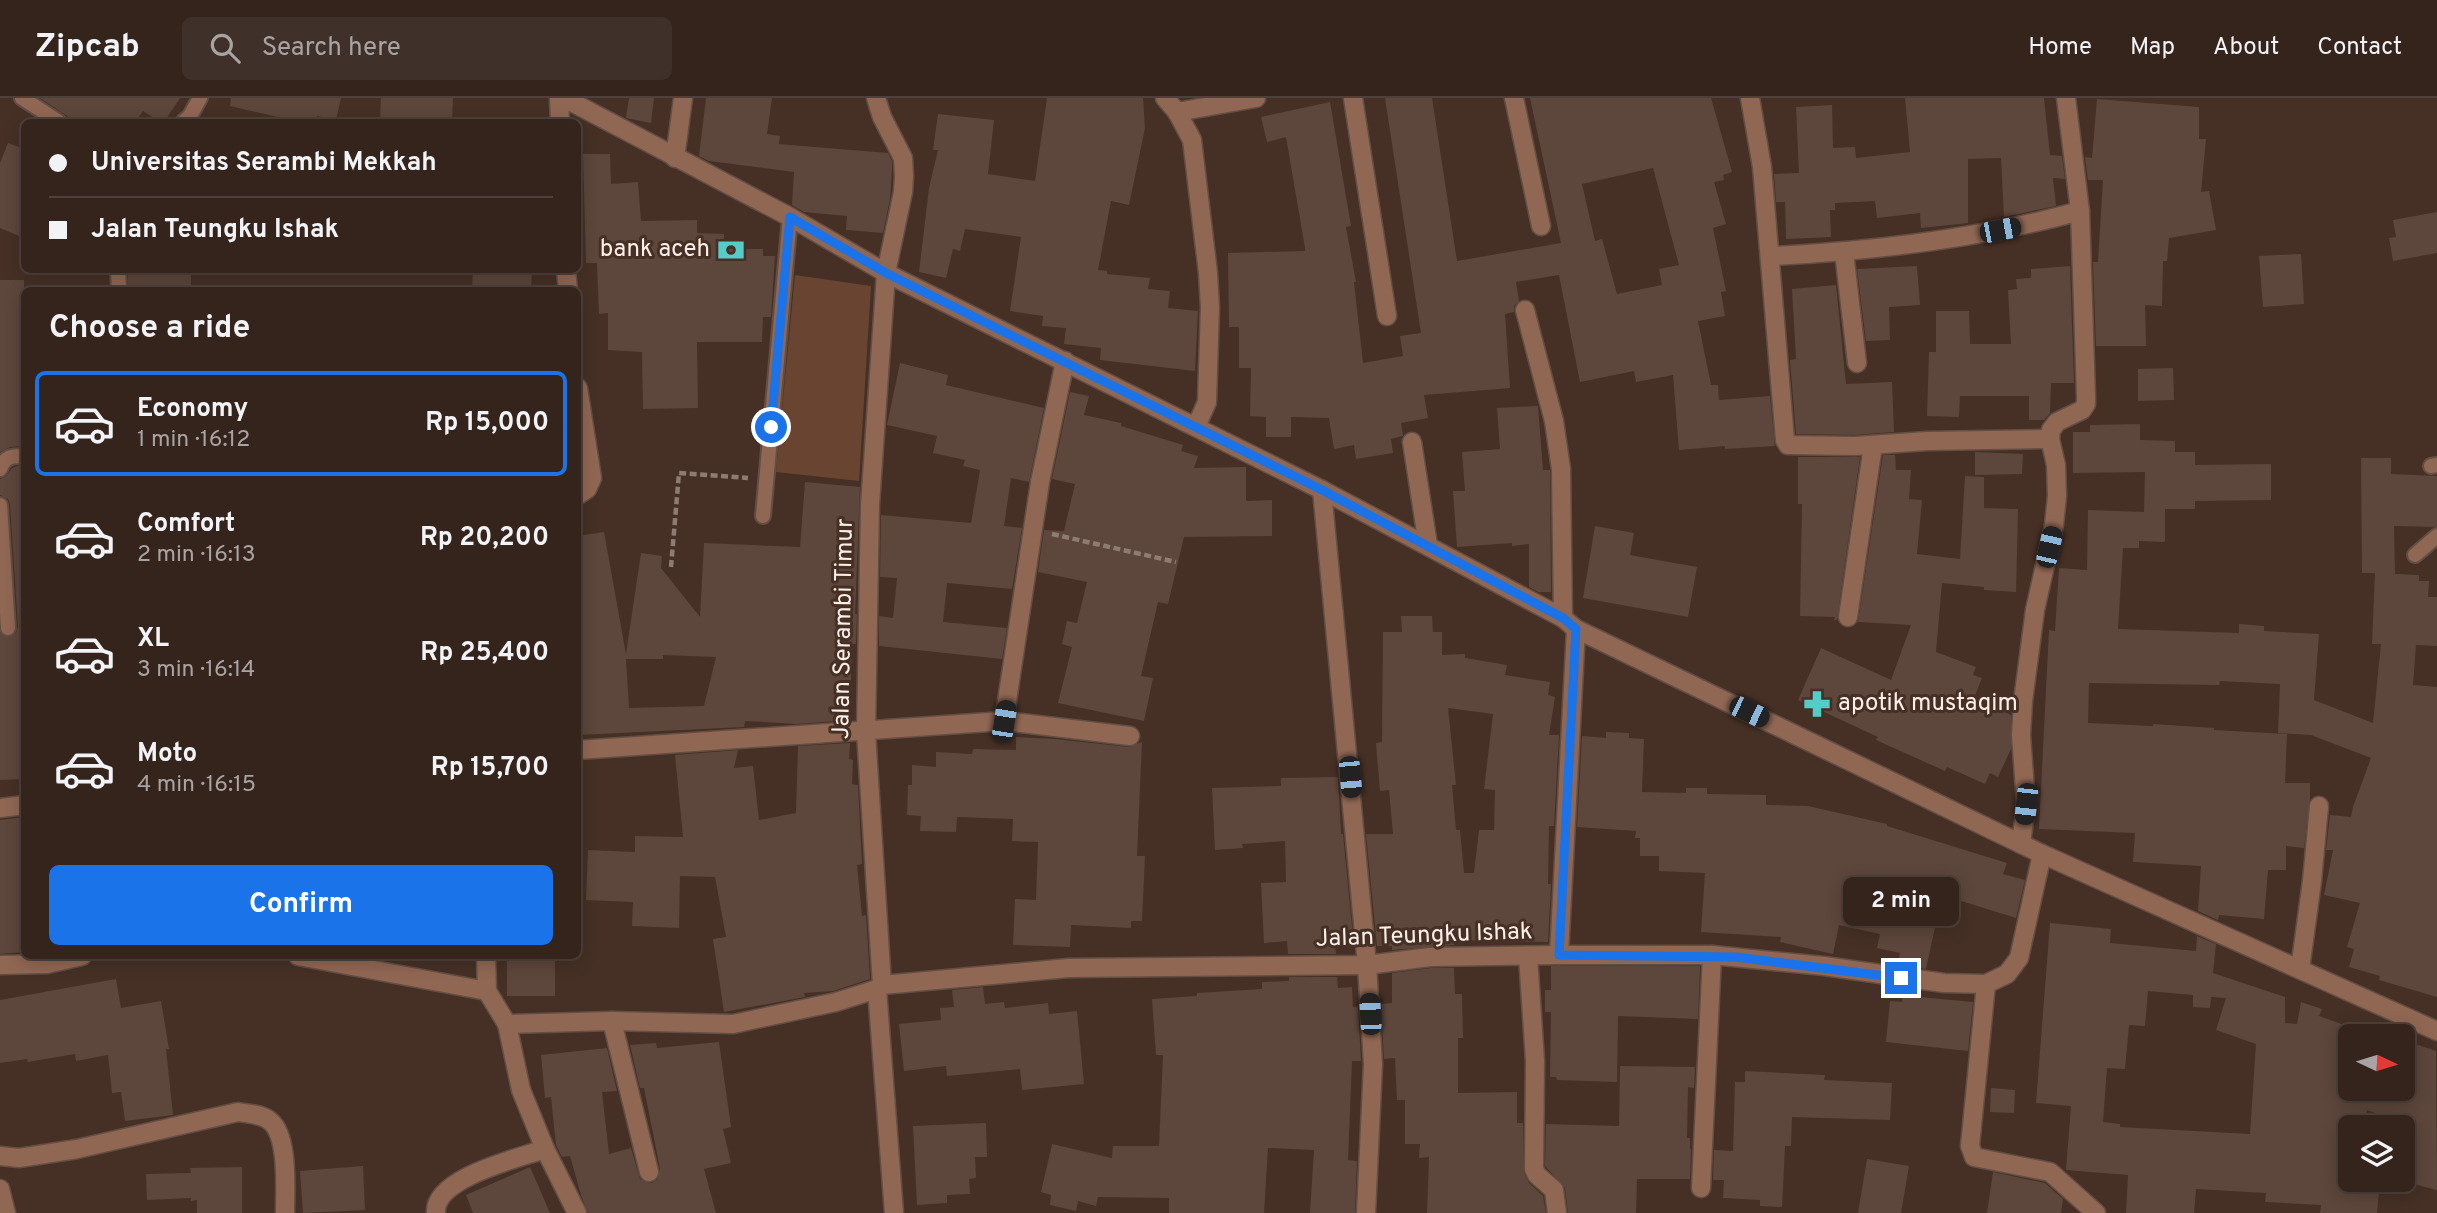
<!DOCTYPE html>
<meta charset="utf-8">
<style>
body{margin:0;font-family:Overpass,sans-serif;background:#3f3029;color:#f1f3f6;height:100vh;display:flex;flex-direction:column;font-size:26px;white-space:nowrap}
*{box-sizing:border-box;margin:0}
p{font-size:23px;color:#a9a4a3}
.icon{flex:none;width:38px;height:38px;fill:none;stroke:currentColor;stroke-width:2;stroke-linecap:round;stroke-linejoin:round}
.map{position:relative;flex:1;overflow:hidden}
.side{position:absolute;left:21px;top:189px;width:560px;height:672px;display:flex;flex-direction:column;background:#34241c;border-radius:10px;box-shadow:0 4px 18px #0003,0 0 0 2px #4e413b}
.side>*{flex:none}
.top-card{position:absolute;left:21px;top:21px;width:560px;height:154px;border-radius:10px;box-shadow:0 4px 18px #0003,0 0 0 2px #4e413b;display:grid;align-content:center;height:154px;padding:0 28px;background:#34241c}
.needle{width:46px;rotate:94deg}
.fabs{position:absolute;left:2338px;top:926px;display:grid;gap:14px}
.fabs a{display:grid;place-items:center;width:77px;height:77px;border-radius:10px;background:#34241c;box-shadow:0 4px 18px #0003,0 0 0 2px #4e413b;font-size:35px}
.end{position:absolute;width:32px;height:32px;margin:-16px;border:9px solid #1a73e8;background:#fff;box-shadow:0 0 0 4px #fff}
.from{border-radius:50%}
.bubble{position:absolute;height:49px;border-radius:10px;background:#34241c;box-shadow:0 4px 18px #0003,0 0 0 2px #4e413b;font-size:23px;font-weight:700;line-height:49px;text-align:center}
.car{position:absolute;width:21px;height:42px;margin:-21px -10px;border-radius:9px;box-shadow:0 0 5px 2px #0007;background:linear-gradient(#222 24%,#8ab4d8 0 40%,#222 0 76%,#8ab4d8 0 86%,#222 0)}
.top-card b{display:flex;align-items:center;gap:24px;height:66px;font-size:26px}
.top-card b+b{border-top:2px solid #4e413b}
.top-card i{width:18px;height:18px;background:#f1f3f6}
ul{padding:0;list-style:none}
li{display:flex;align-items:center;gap:21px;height:105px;margin:0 14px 10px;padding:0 14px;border:4px solid transparent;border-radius:10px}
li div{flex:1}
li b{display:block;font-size:26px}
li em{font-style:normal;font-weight:700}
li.on{border-color:#1a73e8}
li>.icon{width:63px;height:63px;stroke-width:1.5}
h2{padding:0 28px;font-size:32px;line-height:84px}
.action{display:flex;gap:14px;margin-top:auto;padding:14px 28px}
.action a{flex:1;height:80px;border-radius:10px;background:#1a73e8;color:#fff;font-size:28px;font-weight:700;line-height:80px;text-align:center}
header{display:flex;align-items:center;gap:42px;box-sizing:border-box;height:98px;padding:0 35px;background:#34241c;border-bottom:2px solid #4e413b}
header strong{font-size:33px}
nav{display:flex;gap:38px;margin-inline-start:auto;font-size:24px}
.search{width:490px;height:63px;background:#3f3029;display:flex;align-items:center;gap:18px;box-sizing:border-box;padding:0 24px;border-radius:10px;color:#a9a4a3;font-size:26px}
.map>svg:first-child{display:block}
.green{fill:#694430}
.building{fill:#5d463b;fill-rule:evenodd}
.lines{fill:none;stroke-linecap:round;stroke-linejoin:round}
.lane-casing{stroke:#634e44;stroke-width:18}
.street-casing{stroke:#634e44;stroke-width:21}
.path{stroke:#8e7b71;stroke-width:4.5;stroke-dasharray:7 3.5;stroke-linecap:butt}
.lane{stroke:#906753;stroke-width:14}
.street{stroke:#906753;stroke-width:18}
.route{stroke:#1a73e8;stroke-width:9}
.labels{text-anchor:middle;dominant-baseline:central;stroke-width:6;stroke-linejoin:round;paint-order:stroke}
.poi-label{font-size:24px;fill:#fdeee7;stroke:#463025;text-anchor:end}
.street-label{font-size:24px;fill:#fdeee7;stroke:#463025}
</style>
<header>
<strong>Zipcab</strong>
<div class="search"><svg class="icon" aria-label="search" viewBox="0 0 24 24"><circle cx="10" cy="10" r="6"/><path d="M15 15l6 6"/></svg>Search here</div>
<nav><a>Home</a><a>Map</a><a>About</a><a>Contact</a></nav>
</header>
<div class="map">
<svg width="2437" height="1115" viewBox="0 0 2437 1115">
<rect width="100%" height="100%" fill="#463025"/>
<polygon class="green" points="795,177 871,188 859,383 776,374"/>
<g class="building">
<polygon points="40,0 180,0 164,24 160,24 143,13 135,24 76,24"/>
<polygon points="231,0 341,0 336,22 317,18 316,24 299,24 230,8"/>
<polygon points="381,0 453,0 452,24 380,24"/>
<polygon points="629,0 654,0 651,25 626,20"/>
<polygon points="706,0 772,0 767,36 780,38 779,46 888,55 892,63 892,72 890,101 883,135 846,132 847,118 804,114 792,107 794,74 709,63 699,58"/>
<polygon points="1047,0 1143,0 1145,30 1129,107 1111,103 1098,172 1107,173 1107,176 1150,180 1148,191 1170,193 1168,210 1198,213 1195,273 1100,262 1101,250 1064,246 1066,230 1042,228 1043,218 1010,213 1021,139 965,131 960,153 953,151 946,180 919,174 929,90 938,52 933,52 938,16 994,22 988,76 1035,83"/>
<path d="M1385,0h47l25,163 104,-18 -31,-145h181l21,74 -9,3 1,5 -10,2 12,42 -13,4 13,63 -5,1 4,24 -27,5 13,64h7l1,15 51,-4 5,50 -50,3v-3l-46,4 -6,-75 -37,7 -2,-11 -54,11 -21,-107 -43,7 3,19 -5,5v6l-9,2 5,74 -86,7 4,23 -27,5 2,13 -12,3 2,14 -37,6 -2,-14 -20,4 -5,-31 -38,-1v20h-25v-20l-16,-1 1,-48h-12v-41h-10l-1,-74 77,-2v-3l-19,-111 -19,5 -6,-25 69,-15 21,124 -5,1 10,55h-2l9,81 40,-7 -3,-20 21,-3zM1653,70l26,97 -20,4 3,16 -45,9 -15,-55 -7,2 -13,-57z"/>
<polygon points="1905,0 2044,0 2050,57 2062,58 2065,81 2053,80 2056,108 2004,119 2001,60 1968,61 1968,125 1921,130 1920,115 1877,120 1875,103 1835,105 1835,112 1830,112 1831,139 1786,141 1785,104 1776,104 1774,76 1799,75 1796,9 1832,7 1833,50 1855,49 1856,60 1910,54"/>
<polygon points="2097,1 2199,9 2199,41 2206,41 2201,94 2209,93 2216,132 2169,140 2167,163 2163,163 2162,208 2145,207 2146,248 2096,248 2093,164 2098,164 2103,82 2088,82 2085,59 2092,60"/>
<polygon points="8,45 24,51 24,140 0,130 0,65"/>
<polygon points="583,56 610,56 611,86 638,84 641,123 697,122 697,135 724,136 724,151 763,151 763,158 775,158 771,219 763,219 762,244 697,244 698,310 643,311 642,254 608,252 608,215 599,216 597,165 586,165"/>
<polygon points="2437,114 2437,155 2393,163 2389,140 2396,139 2393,122"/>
<polygon points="2301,156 2304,206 2263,209 2259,158"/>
<polygon points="1917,168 1920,207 1889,209 1890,242 1866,243 1857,171"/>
<polygon points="2070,168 2074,285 2051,285 2050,315 2044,322 2029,322 2029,298 1960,298 1959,319 1927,318 1929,254 1936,254 1936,213 1969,213 1970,246 2011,246 2008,192 2017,191 2016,181 2031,180 2031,171"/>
<rect x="128" y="172" width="63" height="20"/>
<polygon points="473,172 532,172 531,192 472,192"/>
<polygon points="0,182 24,182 24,348 10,349 0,354"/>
<polygon points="1836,187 1846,286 1892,284 1894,334 1855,337 1796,336 1790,262 1796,261 1792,191"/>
<polygon points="900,265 948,277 946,287 1044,310 1029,384 1011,380 1004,428 1022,430 1012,491 947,485 943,524 1007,530 1002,561 879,548 879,518 893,520 897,480 880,479 881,417 971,425 980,372 963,368 965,362 933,355 937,338 887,327"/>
<polygon points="2173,270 2174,302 2138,303 2138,271"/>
<polygon points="1070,294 1089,298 1084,317 1121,325 1121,328 1183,347 1181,353 1198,358 1194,370 1246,369 1246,403 1272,402 1272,438 1184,439 1168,506 1158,504 1141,578 1153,580 1144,623 1058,605 1072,549 1062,546 1067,523 1077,525 1087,484 1038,474 1044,432 1064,433 1075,386 1052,381"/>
<polygon points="1538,308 1543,372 1550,372 1551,494 1538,494 1529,489 1529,446 1512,448 1512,445 1457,449 1453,393 1465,393 1462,354 1500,351 1497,310"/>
<polygon points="2140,326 2140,342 2175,343 2175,354 2195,354 2195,367 2271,366 2271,402 2195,403 2195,411 2165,411 2165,444 2139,443 2139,450 2123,450 2118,531 2239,535 2239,526 2264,528 2264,533 2319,536 2314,602 2373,625 2381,546 2372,546 2375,475 2362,475 2361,360 2391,360 2391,376 2437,378 2437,429 2394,428 2395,476 2419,477 2419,483 2429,483 2428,499 2437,499 2437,548 2416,547 2413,587 2437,589 2437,899 2379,882 2380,878 2349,869 2354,851 2347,849 2360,805 2324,797 2333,752 2326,752 2330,717 2351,719 2353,709 2371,660 2311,637 2278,635 2280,586 2220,583 2219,587 2089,585 2088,625 2153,628 2153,626 2214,630 2214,632 2287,636 2285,685 2310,685 2310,701 2304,750 2286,748 2286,772 2268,772 2264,821 2219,817 2218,822 2198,813 2201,768 2133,764 2135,735 2039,731 2049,532 2055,533 2059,470 2087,472 2088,412 2144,414 2145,374 2073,375 2073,334 2090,334 2090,327"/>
<polygon points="1975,354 2023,356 2022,376 1975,377"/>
<polygon points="1883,357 1895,357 1896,372 1911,372 1909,401 1922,402 1917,456 1960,461 1965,378 1984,379 1984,410 2018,411 2016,494 1984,492 1984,489 1942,485 1936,554 1976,569 1973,577 1982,580 1974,600 2011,617 2011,651 1998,679 1990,675 1985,686 1947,669 1945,673 1876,642 1878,639 1798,602 1821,550 1891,582 1911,527 1858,524"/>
<polygon points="1798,359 1860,359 1837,522 1834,522 1835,519 1800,518 1802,406 1798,406"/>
<polygon points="17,368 24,368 24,681 0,682 0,535 9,539 16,535 18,529 10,406 8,401 0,397 0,381 6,378 12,370"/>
<path d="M805,384l55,5 -5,127h2l-1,30h-4l-2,76 -53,4 -52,-3 -1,6 -166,8v-199l26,-4 22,122 15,-101 21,3 -1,12 39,49 4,-74 96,4zM663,557l53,2 -12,49 -75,2 -3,-49h37z"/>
<polygon points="1595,428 1634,435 1630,457 1697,469 1688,519 1583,500"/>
<path d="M1401,518h31l1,16h9v23l23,-1v4l42,7 -2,10 45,7 -2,13 7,2 -6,38h10l-5,91h-5l-1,58h3l-3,58 -94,-2v5l-62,5v-4h-15l-11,-112h27l-4,-44 -9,1 -4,-48 6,-1 1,-110h19zM1448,610l45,6 -9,75 11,1 -1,40h-15l-5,43h-10l-4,-43h-4l-4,-45h4z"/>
<polygon points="1606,634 1629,635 1629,640 1644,641 1642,694 1686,695 1686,690 1707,690 1707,696 1766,697 1766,707 1808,708 1887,726 1887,728 2007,765 2003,776 2025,782 2016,820 1942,797 1926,871 1897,866 1900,855 1877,850 1880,836 1839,827 1833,856 1780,844 1781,839 1701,834 1705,775 1659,773 1659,758 1640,758 1640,740 1635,740 1636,733 1577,729 1582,638 1606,640"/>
<polygon points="1016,639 1055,641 1129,649 1142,644 1137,758 1145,758 1142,823 1131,823 1131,830 1071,827 1070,849 1013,847 1015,801 1036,802 1038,744 1012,743 1013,721 957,719 956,734 920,733 921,718 907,717 908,687 912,687 912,667 936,669 936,654 972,656 973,651 1016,652"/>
<polygon points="850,645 849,661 853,662 852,686 858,687 862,766 857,767 862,818 866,817 870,881 833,893 804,895 805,899 724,914 713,841 726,839 715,779 680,778 679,830 632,828 633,804 586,802 588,752 635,754 635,738 683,739 675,657 738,652 734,670 753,668 759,722 796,715 798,648"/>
<polygon points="1338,679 1341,736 1343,736 1354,849 1335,849 1336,856 1288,856 1287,843 1264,845 1261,785 1286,784 1285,743 1242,746 1243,750 1215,752 1212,690 1281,688 1281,680"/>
<polygon points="24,719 24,854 0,856 0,722"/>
<path d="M2050,825l61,6 -1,14 86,8 1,-15 19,8 -3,29 72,24v26l12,1 4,-22 21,7 -3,7 31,11v61h53v-48l33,11 1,139 -35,-9 14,-54 -49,-17 -2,17h-15v53l30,3 -3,30h-57l1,-8 -56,-3 1,-9 -70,-4 -2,24h-68l2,-38 -62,-5 5,-64 -35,-3zM2148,893l45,4v12l17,1 1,-11 15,1 -10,32 40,14 -6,90 -130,-7v-3l-17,-2 4,-54 18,1 4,-44 16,1z"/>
<rect x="507" y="858" width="48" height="40"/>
<polygon points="1551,868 1700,868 1698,921 1618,918 1617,984 1557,982 1556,979 1550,979 1551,914 1545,914 1545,892 1551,892"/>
<polygon points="1431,870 1454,870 1455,896 1462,896 1463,940 1458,940 1458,995 1517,994 1517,1025 1523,1025 1524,1075 1529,1085 1543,1098 1546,1115 1427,1115 1429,1059 1419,1060 1420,1046 1405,1046 1405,1002 1397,1002 1395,960 1384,961 1381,906 1392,905 1392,875"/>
<polygon points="1289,879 1337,879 1338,890 1352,889 1353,909 1358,909 1361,963 1352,963 1348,1062 1357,1063 1355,1115 1310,1115 1314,1052 1268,1050 1264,1115 1169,1115 1169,1100 1098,1099 1096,1108 1078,1103 1076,1113 1050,1107 1051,1097 1041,1094 1052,1046 1112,1060 1113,1048 1159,1048 1163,957 1156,957 1152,901 1197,898 1197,895 1262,891 1262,884 1289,883"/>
<polygon points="116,881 121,910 161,903 169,951 166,951 173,1017 125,1023 121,994 112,995 108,957 76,963 75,956 28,964 27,961 0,965 0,902"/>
<polygon points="983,889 985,906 1004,904 1005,910 1048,905 1049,916 1077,913 1084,986 1022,992 1020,971 947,978 946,968 904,973 899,926 941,922 940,910 954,909 952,892"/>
<polygon points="1903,891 1921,893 1919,899 1973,904 1968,953 1886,944 1890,903 1902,904"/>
<polygon points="719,944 731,1029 723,1031 731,1065 704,1071 716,1115 588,1115 581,1097 570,1058 562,1059 556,1047 551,999 545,1000 541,957 607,950 617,993 602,994 609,1056 631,1050 640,1081 651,1085 657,1082 660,1071 644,990 640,990 630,947 656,945 657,950"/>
<polygon points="1620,968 1695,969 1694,990 1688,989 1687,1040 1690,1040 1690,1051 1691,1051 1690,1081 1637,1081 1636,1115 1568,1115 1565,1090 1545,1068 1546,1026 1619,1028"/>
<polygon points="1745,973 1825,977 1824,982 1892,985 1890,1022 1792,1019 1791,1048 1785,1048 1782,1109 1760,1108 1760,1102 1723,1100 1724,1082 1713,1082 1714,1052 1733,1053 1735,984 1745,984"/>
<polygon points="1991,990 2015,992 2014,1015 1990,1014"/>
<polygon points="986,1025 987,1059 975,1059 976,1080 969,1081 970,1096 947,1097 947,1105 917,1107 913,1028"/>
<polygon points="1867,1061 1909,1068 1901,1115 1858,1115"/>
<polygon points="363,1068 365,1112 303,1115 300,1073"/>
<polygon points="242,1069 242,1115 197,1115 197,1102 191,1103 191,1100 147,1102 146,1076 191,1075 190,1070"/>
<polygon points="530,1069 550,1115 473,1115 466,1097"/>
<polygon points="1993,1074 2045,1085 2063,1101 2061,1115 1987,1115"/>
</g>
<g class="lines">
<defs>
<g id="lane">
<polyline points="22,0 59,24"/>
<polyline points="183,24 190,18 200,0"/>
<polyline points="118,172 119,192"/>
<polyline points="2431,368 2437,367"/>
<path d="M0,371c5,-13 12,-13 24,-13"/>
<polyline points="0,407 8,530"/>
<polyline points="763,418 790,119"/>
<polyline points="2415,457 2437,438"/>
</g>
<g id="street">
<polyline points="559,0 560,24"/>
<polyline points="564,0 790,119 886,175 1322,392 1563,520 1576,531 2042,756 2437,933"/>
<polyline points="876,0 882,19 903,60 904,78 903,94 886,175 870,407 866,634 882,887"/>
<polyline points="1165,0 1177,14 1192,42 1208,175 1210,209 1207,304 1196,329"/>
<polyline points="1353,0 1387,218"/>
<polyline points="1514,0 1541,128"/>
<polyline points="1750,0 1762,69 1785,342 1788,347 1855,348 1927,343 2050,341"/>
<polyline points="1177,14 1256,0"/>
<polyline points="675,60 683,0"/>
<polyline points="1844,154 1857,265"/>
<path d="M1771,158c105,-5 207,-17 309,-45"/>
<polyline points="566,172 568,192"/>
<polyline points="1525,212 1554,323 1561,371 1563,520"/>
<polyline points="578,290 592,380 587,391 578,397"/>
<polyline points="1412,344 1428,447"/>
<polyline points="1322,392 1367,867 1373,966 1366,1115"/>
<polyline points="1848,519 1873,347"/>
<polyline points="1004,623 1040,384 1065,263"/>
<polyline points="578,652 1004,623 1130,638"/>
<polyline points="0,710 24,707"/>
<polyline points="2021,746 2026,706 2021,637 2023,603 2035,512 2054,427 2057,398 2056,367 2050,341 2051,332 2057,324 2082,312 2086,306 2086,298 2080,113 2066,0"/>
<polyline points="1559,857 1576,531"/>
<polyline points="298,858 487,893"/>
<polyline points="486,858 487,893 507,926 521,992 545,1051 577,1115"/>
<polyline points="1528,858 1535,963 1534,1071 1537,1077 1554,1092 1557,1115"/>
<polyline points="0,867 47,866 82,858"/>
<polyline points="2300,871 2312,783 2319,708"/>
<polyline points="1986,886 1970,1048 1974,1059 2050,1074 2096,1115"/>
<polyline points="882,887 1069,870 1367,867 1430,859 1559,857 1712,857 1824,868 1944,885 1986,886 2007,876 2019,860 2042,756"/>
<polyline points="882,887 877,891 894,1115"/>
<polyline points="612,923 649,1074"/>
<polyline points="507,926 612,923 733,926 836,904 877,891"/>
<path d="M0,1058l19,2 58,-9 161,-37c11,2 24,2 32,9 19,15 15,69 15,92"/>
<polyline points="1701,1090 1712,857"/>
<polyline points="0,1091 6,1115"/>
<path d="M436,1115c-3,-35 83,-55 109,-64"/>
</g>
</defs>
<use href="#lane" class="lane-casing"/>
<use href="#street" class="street-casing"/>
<g class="path">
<polyline points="1052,436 1176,464"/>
<polyline points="671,469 679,375 748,380"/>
</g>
<use href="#lane" class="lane"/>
<use href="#street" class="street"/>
</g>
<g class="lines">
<polyline class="route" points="771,329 790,119 886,175 1322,392 1563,520 1576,531 1559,857 1736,859 1901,880"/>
</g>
<defs>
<symbol id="bank-bare" viewBox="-9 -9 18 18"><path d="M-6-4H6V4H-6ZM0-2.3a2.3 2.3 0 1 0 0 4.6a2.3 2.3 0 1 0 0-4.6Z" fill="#54cdc8" stroke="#463025" stroke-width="2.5" paint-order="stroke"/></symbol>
<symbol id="pharmacy-bare" viewBox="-9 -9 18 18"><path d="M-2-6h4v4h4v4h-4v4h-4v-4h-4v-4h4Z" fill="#54cdc8" stroke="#463025" stroke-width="2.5" paint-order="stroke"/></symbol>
</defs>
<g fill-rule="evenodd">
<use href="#bank-bare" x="712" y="133" width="38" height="38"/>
<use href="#pharmacy-bare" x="1798" y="587" width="38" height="38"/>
</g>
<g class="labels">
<g class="poi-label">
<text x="710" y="152">bank aceh</text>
<text x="1838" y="606" text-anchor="start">apotik mustaqim</text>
</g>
<g class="street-label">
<text transform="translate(844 531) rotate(-89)">Jalan Serambi Timur</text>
<text transform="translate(1424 838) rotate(-2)">Jalan Teungku Ishak</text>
</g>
</g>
</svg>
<div class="fabs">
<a><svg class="needle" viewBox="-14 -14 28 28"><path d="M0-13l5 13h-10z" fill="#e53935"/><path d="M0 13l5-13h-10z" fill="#a9a4a3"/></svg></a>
<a><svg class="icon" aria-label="layers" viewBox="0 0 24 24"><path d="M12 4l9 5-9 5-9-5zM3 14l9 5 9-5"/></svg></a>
</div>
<i class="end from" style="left:771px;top:329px"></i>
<i class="end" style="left:1901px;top:880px"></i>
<div class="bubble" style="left:1843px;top:779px;width:116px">2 min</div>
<i class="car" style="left:2000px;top:132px;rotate:79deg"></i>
<i class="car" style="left:2049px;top:449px;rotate:13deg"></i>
<i class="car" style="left:1749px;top:614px;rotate:116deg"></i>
<i class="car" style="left:1004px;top:623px;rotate:9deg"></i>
<i class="car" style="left:1350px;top:679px;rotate:175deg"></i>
<i class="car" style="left:2026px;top:706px;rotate:186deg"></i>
<i class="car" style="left:1370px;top:916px;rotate:357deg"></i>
<div class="top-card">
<b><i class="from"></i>Universitas Serambi Mekkah</b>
<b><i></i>Jalan Teungku Ishak</b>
</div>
<section class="side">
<h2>Choose a ride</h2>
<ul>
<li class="on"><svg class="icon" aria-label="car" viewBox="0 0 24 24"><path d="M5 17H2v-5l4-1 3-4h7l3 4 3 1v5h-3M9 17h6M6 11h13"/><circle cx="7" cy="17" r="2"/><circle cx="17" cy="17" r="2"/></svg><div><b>Economy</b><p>1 min · 16:12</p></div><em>Rp 15,000</em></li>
<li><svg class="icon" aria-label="car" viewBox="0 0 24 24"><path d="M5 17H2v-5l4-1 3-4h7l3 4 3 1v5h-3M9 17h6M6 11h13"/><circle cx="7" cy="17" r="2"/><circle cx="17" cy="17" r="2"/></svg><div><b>Comfort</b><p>2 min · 16:13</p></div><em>Rp 20,200</em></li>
<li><svg class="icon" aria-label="car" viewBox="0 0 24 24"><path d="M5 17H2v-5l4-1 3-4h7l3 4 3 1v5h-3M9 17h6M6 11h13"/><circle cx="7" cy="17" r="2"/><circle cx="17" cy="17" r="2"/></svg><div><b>XL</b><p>3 min · 16:14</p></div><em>Rp 25,400</em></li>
<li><svg class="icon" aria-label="car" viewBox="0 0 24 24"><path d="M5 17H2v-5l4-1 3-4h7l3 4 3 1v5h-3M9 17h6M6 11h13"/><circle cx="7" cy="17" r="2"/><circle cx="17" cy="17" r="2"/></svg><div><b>Moto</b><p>4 min · 16:15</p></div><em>Rp 15,700</em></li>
</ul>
<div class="action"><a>Confirm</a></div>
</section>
</div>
